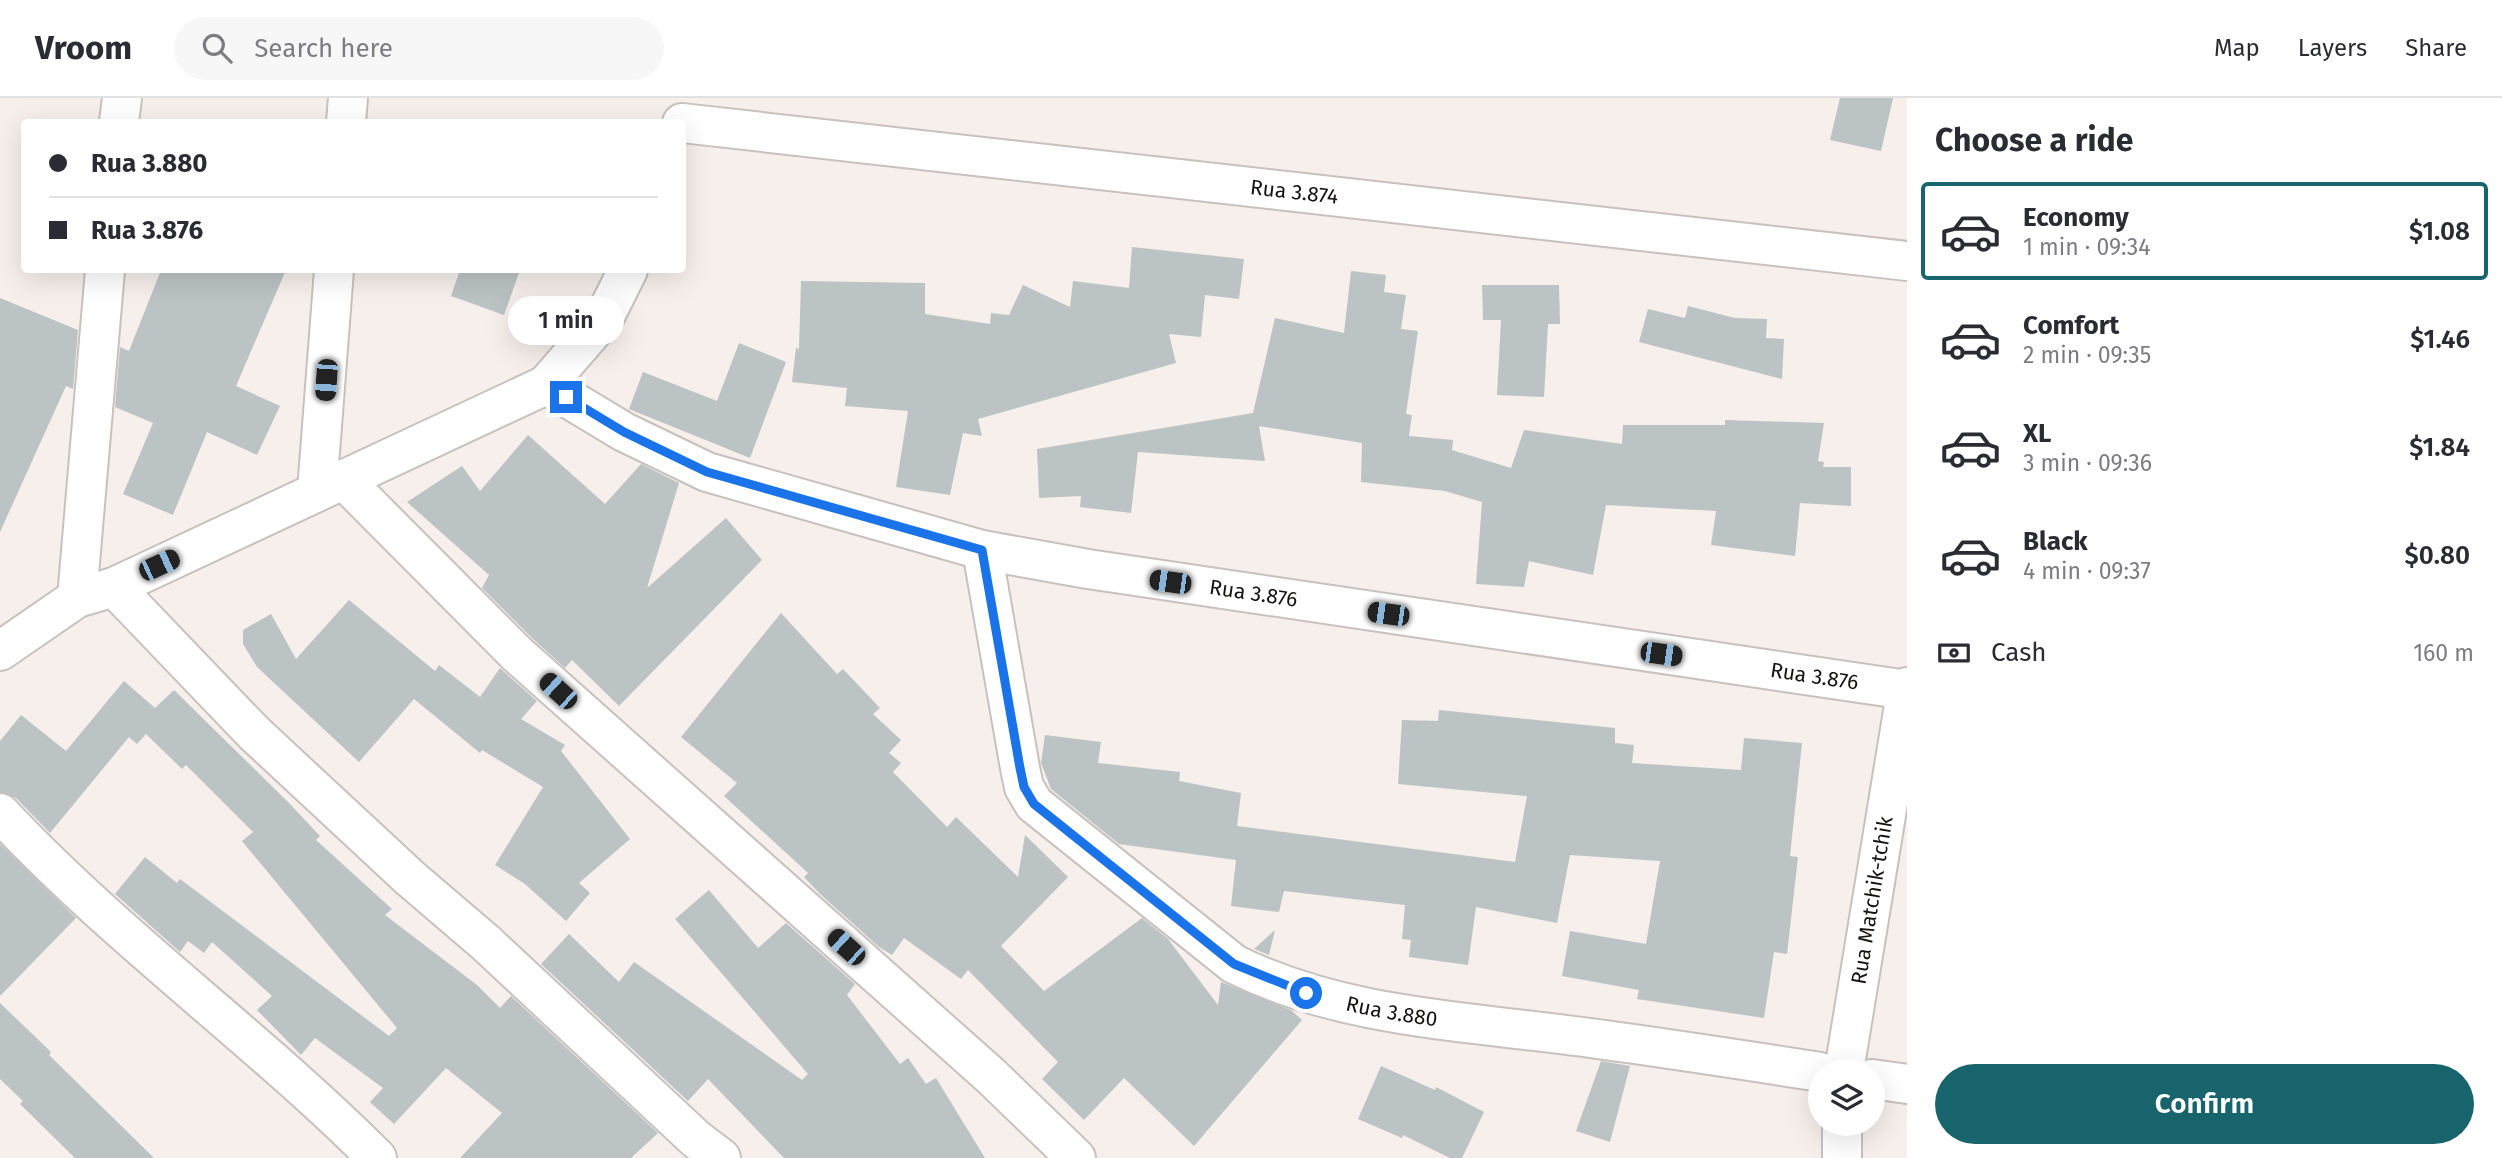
<!DOCTYPE html>
<meta charset="utf-8">
<style>
body{margin:0;font-family:"Fira Sans",sans-serif;background:#f7f7f7;color:#2b2b33;height:100vh;display:flex;flex-direction:column;font-size:26px;white-space:nowrap}
*{box-sizing:border-box;margin:0}
p{font-size:23px;color:#7c7c81}
.icon{flex:none;width:38px;height:38px;fill:none;stroke:currentColor;stroke-width:2;stroke-linecap:round;stroke-linejoin:round}
.map{position:relative;flex:1;overflow:hidden}
.sheet{display:flex;flex-direction:column;background:#fff;width:595px}
.sheet>*{flex:none}
.banner{position:absolute;left:21px;top:21px;width:665px;height:154px;border-radius:7px;box-shadow:0 7px 28px #0002;display:grid;align-content:center;height:154px;padding:0 28px;background:#fff}
.tools{position:absolute;left:1808px;top:961px;display:grid;gap:14px}
.tools a{display:grid;place-items:center;width:77px;height:77px;border-radius:50%;background:#fff;box-shadow:0 7px 28px #0002;font-size:35px}
.end{position:absolute;width:32px;height:32px;margin:-16px;border:9px solid #1a73e8;background:#fff;box-shadow:0 0 0 4px #fff}
.from{border-radius:50%}
.bubble{position:absolute;height:49px;border-radius:24px;background:#fff;box-shadow:0 7px 28px #0002;font-size:23px;font-weight:600;line-height:49px;text-align:center}
.car{position:absolute;width:21px;height:42px;margin:-21px -10px;border-radius:9px;box-shadow:0 0 5px 2px #0007;background:linear-gradient(#222 24%,#8ab4d8 0 40%,#222 0 76%,#8ab4d8 0 86%,#222 0)}
.banner b{display:flex;align-items:center;gap:24px;height:66px;font-size:26px}
.banner b+b{border-top:2px solid #e1e1e2}
.banner i{width:18px;height:18px;background:#2b2b33}
ul{padding:0;list-style:none}
li{display:flex;align-items:center;gap:21px;height:98px;margin:0 14px 10px;padding:0 14px;border:4px solid transparent;border-radius:7px}
li div{flex:1}
li b{display:block;font-size:26px}
li em{font-style:normal;font-weight:600}
li.active{border-color:#17646d}
li>.icon{width:63px;height:63px;stroke-width:1.5}
h2{padding:0 28px;font-size:32px;line-height:84px}
.pay{display:flex;align-items:center;gap:18px;height:77px;padding:0 28px;font-size:26px}
.pay p{margin-inline-start:auto}
.primary-button{display:flex;gap:14px;margin-top:auto;padding:14px 28px}
.primary-button a{flex:1;height:80px;border-radius:42px;background:#17646d;color:#fff;font-size:28px;font-weight:600;line-height:80px;text-align:center}
header{display:flex;align-items:center;gap:42px;box-sizing:border-box;height:98px;padding:0 35px;background:#fff;border-bottom:2px solid #e1e1e2}
header strong{font-size:33px}
nav{display:flex;gap:38px;margin-inline-start:auto;font-size:24px}
.search{width:490px;height:63px;background:#f7f7f7;display:flex;align-items:center;gap:18px;box-sizing:border-box;padding:0 24px;border-radius:38px;color:#7c7c81;font-size:26px}
main{display:flex;flex:1;min-height:0}
.map>svg:first-child{display:block}
.building{fill:#bbc3c4}
.lines{fill:none;stroke-linecap:round;stroke-linejoin:round}
.street-casing{stroke:#c8c1bd;stroke-width:42}
.street{stroke:#fff;stroke-width:38}
.route{stroke:#1a73e8;stroke-width:9}
.labels{text-anchor:middle;dominant-baseline:central;stroke-width:5;stroke-linejoin:round;paint-order:stroke}
.street-label{font-size:21px;fill:#151311;stroke:#fff}
</style>
<header>
<strong>Vroom</strong>
<div class="search"><svg class="icon" aria-label="search" viewBox="0 0 24 24"><circle cx="10" cy="10" r="6"/><path d="M15 15l6 6"/></svg>Search here</div>
<nav><a>Map</a><a>Layers</a><a>Share</a></nav>
</header>
<main>
<div class="map">
<svg width="1907" height="1060" viewBox="0 0 1907 1060">
<rect width="100%" height="100%" fill="#f6efeb"/>
<g class="building">
<polygon points="1840,0 1893,0 1881,53 1830,42"/>
<polygon points="1132,149 1244,161 1239,201 1205,197 1201,239 1169,236 1176,265 978,321 982,338 963,335 950,397 896,389 908,313 845,308 847,290 792,284 796,250 799,251 801,183 925,185 925,216 990,226 991,215 1009,217 1023,187 1070,209 1073,183 1129,190"/>
<polygon points="161,172 286,172 236,288 280,308 257,357 207,334 173,417 123,396 153,325 115,309 120,249 129,253"/>
<polygon points="460,172 520,172 504,217 451,198"/>
<polygon points="1351,173 1386,177 1384,194 1406,197 1401,231 1418,233 1406,316 1412,317 1409,338 1453,342 1452,352 1511,370 1524,332 1622,346 1623,327 1725,327 1725,322 1824,325 1818,363 1824,364 1823,369 1851,369 1851,408 1800,405 1795,458 1711,447 1716,413 1606,407 1593,477 1529,463 1524,489 1476,486 1482,404 1445,393 1361,384 1362,345 1259,328 1265,363 1138,354 1131,415 1080,409 1081,398 1039,400 1037,351 1253,315 1275,220 1344,235"/>
<polygon points="1482,187 1559,187 1560,226 1548,226 1544,299 1497,297 1501,222 1483,222"/>
<polygon points="0,200 78,232 73,291 66,288 0,434"/>
<polygon points="1688,208 1735,220 1767,221 1766,240 1784,241 1782,281 1639,244 1648,211 1685,220"/>
<polygon points="739,245 786,264 750,360 629,311 643,274 717,303"/>
<polygon points="528,337 605,406 641,366 679,385 647,490 726,420 762,462 619,608 572,562 565,570 532,540 482,490 489,477 407,404 462,368 480,393"/>
<polygon points="349,502 435,573 439,567 480,599 500,570 537,603 521,621 565,647 561,653 630,741 579,785 590,795 566,823 525,786 495,767 543,689 482,652 480,655 414,601 359,664 257,569 243,546 243,532 271,516 296,561"/>
<polygon points="781,515 837,576 843,571 880,610 873,616 901,642 889,655 901,665 893,674 947,729 956,719 1018,779 1025,737 1068,779 1001,848 1044,893 1142,820 1168,841 1218,907 1221,884 1291,912 1302,922 1194,1048 1124,980 1084,1022 1042,981 1058,964 968,872 961,881 904,840 892,857 879,849 820,796 804,779 808,775 724,698 737,685 681,639"/>
<polygon points="124,583 155,610 174,592 290,706 320,738 316,742 392,811 385,817 477,887 500,910 511,898 658,1035 631,1060 460,1060 502,1015 446,970 394,1026 370,1004 383,990 315,940 301,957 257,912 272,898 212,844 204,855 188,843 180,854 115,796 145,759 177,785 180,781 389,938 397,930 242,743 253,734 186,667 182,671 146,636 137,646 129,639 50,735 16,700 0,694 0,643 21,617 66,653"/>
<polygon points="1439,612 1615,630 1615,645 1634,647 1632,665 1741,672 1744,640 1802,645 1790,758 1798,759 1787,856 1774,854 1764,920 1637,901 1639,892 1562,878 1570,833 1646,846 1660,763 1570,757 1557,825 1476,809 1468,867 1409,859 1411,842 1402,841 1405,807 1284,793 1279,814 1231,808 1236,762 1119,746 1051,691 1041,665 1045,637 1101,644 1098,665 1180,674 1179,683 1241,695 1237,728 1515,764 1527,698 1398,686 1402,622 1438,623"/>
<polygon points="0,746 76,820 0,898"/>
<polygon points="709,792 758,850 786,825 855,886 847,897 900,966 908,960 926,986 936,980 985,1060 784,1060 708,981 688,1003 541,866 569,836 619,884 634,864 802,982 808,976 675,821"/>
<polygon points="1275,832 1269,857 1254,851"/>
<polygon points="0,905 51,954 49,957 154,1060 75,1060 20,1006 23,1003 0,981"/>
<polygon points="1601,963 1630,968 1610,1044 1576,1033"/>
<polygon points="1381,968 1435,992 1436,989 1484,1014 1462,1060 1450,1060 1403,1037 1402,1040 1358,1021"/>
</g>
<g class="lines">
<defs>
<g id="street">
<polyline points="119,24 122,0"/>
<polyline points="346,24 348,0"/>
<path id="s1" d="M682,25l1225,138"/>
<path id="s2" d="M546,287l78,47 83,40 275,78 106,19 819,121"/>
<polyline points="344,382 517,556 991,978 1076,1060"/>
<polyline points="317,393 334,172"/>
<path id="s3" d="M982,452l38,218 4,19 10,17 200,160c99,49 209,56 317,69 90,11 179,25 269,39"/>
<polyline points="114,489 254,635 410,780 486,845 696,1041 721,1060"/>
<polyline points="77,500 105,172"/>
<polyline points="0,553 77,500 114,489 546,287 604,220 628,172"/>
<path d="M0,715c117,125 257,225 377,345"/>
<path id="s4" d="M1844,973l63,-384"/>
<polyline points="1872,981 1907,986"/>
<polyline points="1842,1060 1842,1026"/>
</g>
</defs>
<use href="#street" class="street-casing"/>
<use href="#street" class="street"/>
</g>
<g class="lines">
<polyline class="route" points="566,299 624,334 707,374 982,452 1020,670 1024,689 1034,706 1234,866 1306,895"/>
</g>
<g class="labels">
<g class="street-label">
<text stroke="none"><textPath href="#s1" startOffset="616">Rua 3.874</textPath></text>
<text stroke="none"><textPath href="#s2" startOffset="744">Rua 3.876</textPath></text>
<text stroke="none"><textPath href="#s2" startOffset="1311">Rua 3.876</textPath></text>
<text stroke="none"><textPath href="#s4" startOffset="173">Rua Matchik-tchik</textPath></text>
<text stroke="none"><textPath href="#s3" startOffset="682">Rua 3.880</textPath></text>
</g>
</g>
</svg>
<div class="tools">
<a><svg class="icon" aria-label="layers" viewBox="0 0 24 24"><path d="M12 4l9 5-9 5-9-5zM3 14l9 5 9-5"/></svg></a>
</div>
<i class="end from" style="left:1306px;top:895px"></i>
<i class="end" style="left:566px;top:299px"></i>
<div class="bubble" style="left:508px;top:198px;width:116px">1 min</div>
<i class="car" style="left:326px;top:282px;rotate:184deg"></i>
<i class="car" style="left:159px;top:467px;rotate:65deg"></i>
<i class="car" style="left:1170px;top:484px;rotate:278deg"></i>
<i class="car" style="left:1388px;top:516px;rotate:278deg"></i>
<i class="car" style="left:1661px;top:556px;rotate:98deg"></i>
<i class="car" style="left:558px;top:593px;rotate:312deg"></i>
<i class="car" style="left:846px;top:849px;rotate:312deg"></i>
<div class="banner">
<b><i class="from"></i>Rua 3.880</b>
<b><i></i>Rua 3.876</b>
</div>
</div>
<section class="sheet">
<h2>Choose a ride</h2>
<ul>
<li class="active"><svg class="icon" aria-label="car" viewBox="0 0 24 24"><path d="M5 17H2v-5l4-1 3-4h7l3 4 3 1v5h-3M9 17h6M6 11h13"/><circle cx="7" cy="17" r="2"/><circle cx="17" cy="17" r="2"/></svg><div><b>Economy</b><p>1 min · 09:34</p></div><em>$1.08</em></li>
<li><svg class="icon" aria-label="car" viewBox="0 0 24 24"><path d="M5 17H2v-5l4-1 3-4h7l3 4 3 1v5h-3M9 17h6M6 11h13"/><circle cx="7" cy="17" r="2"/><circle cx="17" cy="17" r="2"/></svg><div><b>Comfort</b><p>2 min · 09:35</p></div><em>$1.46</em></li>
<li><svg class="icon" aria-label="car" viewBox="0 0 24 24"><path d="M5 17H2v-5l4-1 3-4h7l3 4 3 1v5h-3M9 17h6M6 11h13"/><circle cx="7" cy="17" r="2"/><circle cx="17" cy="17" r="2"/></svg><div><b>XL</b><p>3 min · 09:36</p></div><em>$1.84</em></li>
<li><svg class="icon" aria-label="car" viewBox="0 0 24 24"><path d="M5 17H2v-5l4-1 3-4h7l3 4 3 1v5h-3M9 17h6M6 11h13"/><circle cx="7" cy="17" r="2"/><circle cx="17" cy="17" r="2"/></svg><div><b>Black</b><p>4 min · 09:37</p></div><em>$0.80</em></li>
</ul>
<div class="pay"><svg class="icon" aria-label="cash" viewBox="0 0 24 24"><path d="M3 7h18v10H3z"/><circle cx="12" cy="12" r="2"/></svg>Cash<p>160 m</p></div>
<div class="primary-button"><a>Confirm</a></div>
</section>
</main>
